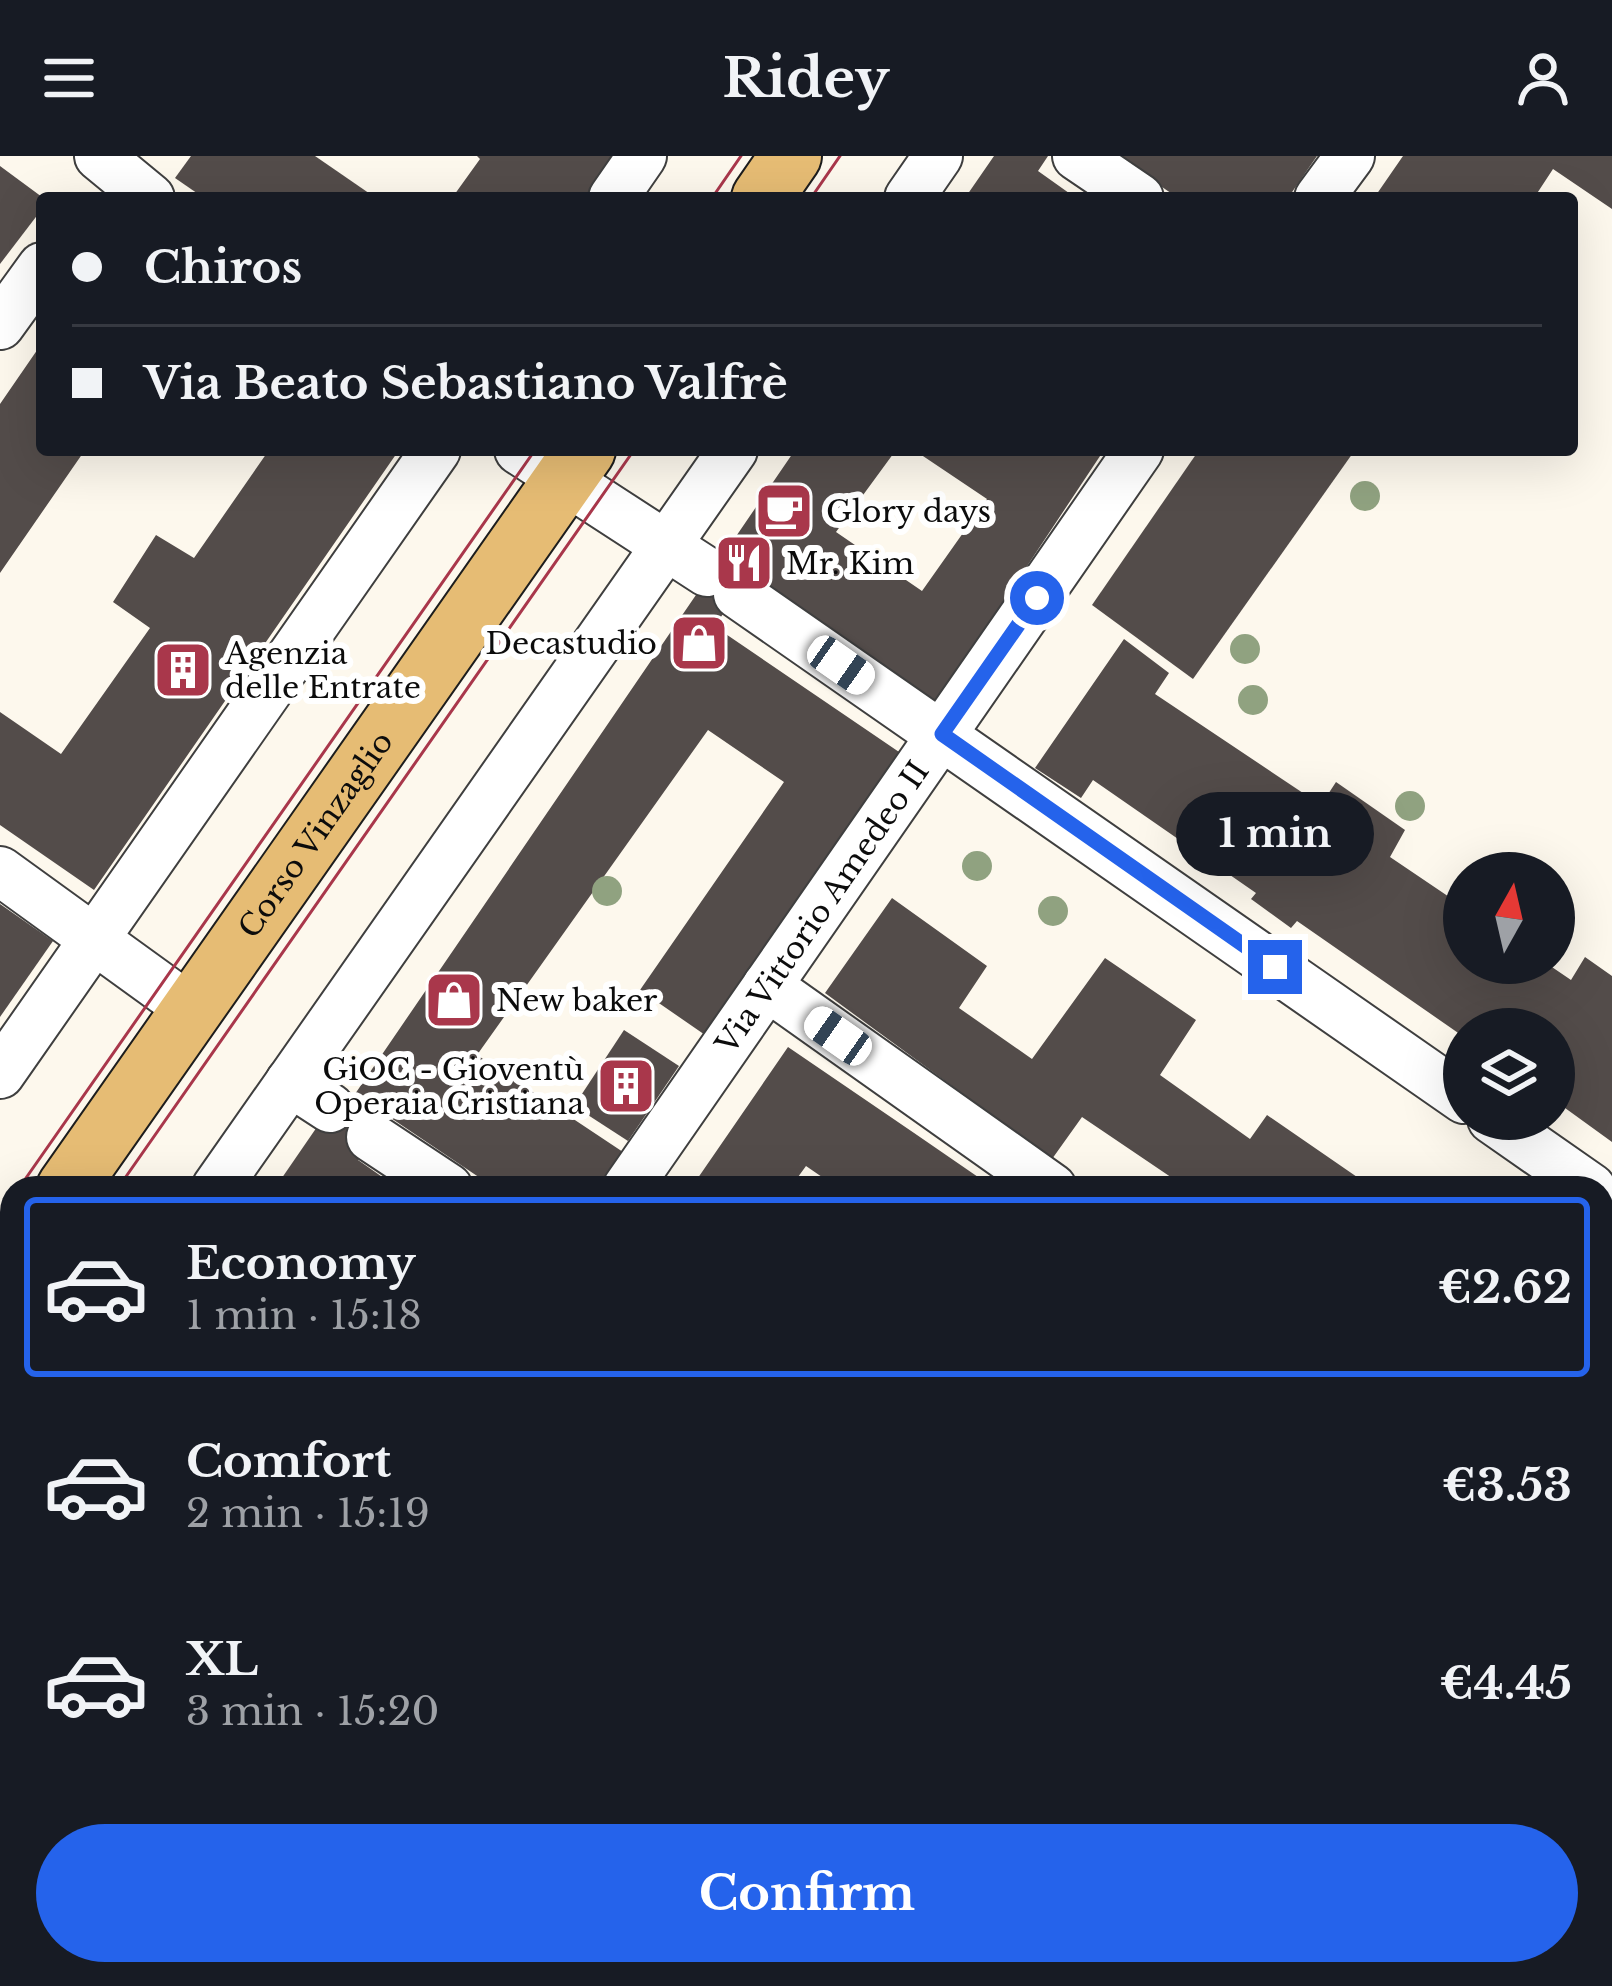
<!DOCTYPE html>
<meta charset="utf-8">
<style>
body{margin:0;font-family:"Libre Baskerville",serif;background:#242831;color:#f1f3f6;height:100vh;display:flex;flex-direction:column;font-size:45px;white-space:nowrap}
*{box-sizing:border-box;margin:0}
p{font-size:39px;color:#9ea1a6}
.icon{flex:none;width:66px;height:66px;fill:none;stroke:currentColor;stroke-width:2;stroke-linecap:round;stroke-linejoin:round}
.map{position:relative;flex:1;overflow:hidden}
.side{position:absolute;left:0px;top:1020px;width:1614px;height:810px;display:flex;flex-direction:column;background:#171b24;border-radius:36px 36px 0 0;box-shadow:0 12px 48px #0002}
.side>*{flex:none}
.banner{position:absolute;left:36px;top:36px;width:1542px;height:264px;border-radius:12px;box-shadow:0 12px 48px #0002;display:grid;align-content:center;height:264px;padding:0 36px;background:#171b24}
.needle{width:78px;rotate:8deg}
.buttons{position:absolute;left:1443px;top:696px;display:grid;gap:24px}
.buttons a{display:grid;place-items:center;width:132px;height:132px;border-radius:50%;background:#171b24;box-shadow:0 12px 48px #0002;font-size:60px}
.end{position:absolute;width:54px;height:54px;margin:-27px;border:15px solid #2563eb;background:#fff;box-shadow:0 0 0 6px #fff}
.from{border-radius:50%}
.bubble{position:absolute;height:84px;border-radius:42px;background:#171b24;box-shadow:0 12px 48px #0002;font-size:39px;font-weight:700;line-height:84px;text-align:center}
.car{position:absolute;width:36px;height:72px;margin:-36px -18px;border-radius:15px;box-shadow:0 0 9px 3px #0007;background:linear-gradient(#fff 24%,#345 0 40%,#fff 0 76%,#345 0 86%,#fff 0)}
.banner b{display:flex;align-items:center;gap:42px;height:114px;font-size:45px}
.banner b+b{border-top:3px solid #363941}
.banner i{width:30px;height:30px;background:#f1f3f6}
ul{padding:21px 0 0;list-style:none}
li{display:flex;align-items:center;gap:36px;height:180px;margin:0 24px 18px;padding:0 12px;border:6px solid transparent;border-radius:12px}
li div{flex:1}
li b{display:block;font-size:45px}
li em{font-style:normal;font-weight:700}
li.selected{border-color:#2563eb}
li>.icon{width:108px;height:108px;stroke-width:1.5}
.button{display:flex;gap:24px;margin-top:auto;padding:24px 36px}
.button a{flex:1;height:138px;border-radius:72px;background:#2563eb;color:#fff;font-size:48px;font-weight:700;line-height:138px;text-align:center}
header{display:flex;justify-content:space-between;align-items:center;height:156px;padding:0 36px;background:#171b24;font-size:54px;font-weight:700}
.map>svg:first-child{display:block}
.building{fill:#534c4a}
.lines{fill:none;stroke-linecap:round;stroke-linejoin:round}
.minor-casing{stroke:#3f3f3f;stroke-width:52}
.major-casing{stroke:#1d1d1d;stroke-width:64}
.minor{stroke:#fff;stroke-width:48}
.major{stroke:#e6bc74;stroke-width:60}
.tram{stroke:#a9374b;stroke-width:3}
.tree{fill:#90a280}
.route{stroke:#2563eb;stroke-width:15}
.labels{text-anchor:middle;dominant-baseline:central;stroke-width:12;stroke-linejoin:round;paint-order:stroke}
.poi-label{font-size:30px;fill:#0c0c0c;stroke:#fff;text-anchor:start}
.street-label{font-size:30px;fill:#0c0c0c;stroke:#fff}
</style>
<header><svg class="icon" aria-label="menu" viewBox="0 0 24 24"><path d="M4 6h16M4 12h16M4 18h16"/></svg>Ridey<svg class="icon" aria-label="person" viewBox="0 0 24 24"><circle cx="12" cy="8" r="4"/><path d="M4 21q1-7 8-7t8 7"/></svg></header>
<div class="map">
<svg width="1612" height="1830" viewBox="0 0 1612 1830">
<rect width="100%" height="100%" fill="#fdf8ed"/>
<g class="building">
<polygon points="191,0 315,0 376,42 204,42 175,22"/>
<polygon points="477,0 616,0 587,42 452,42 480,3"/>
<polygon points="994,0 1048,0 1038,15 1076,42 965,42"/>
<polygon points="1117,0 1317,0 1288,42 1178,42"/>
<polygon points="1403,0 1612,0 1612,53 1553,13 1534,42 1374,42"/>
<polygon points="0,10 42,41 42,53 0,108"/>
<polygon points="42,187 42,294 85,294 0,417 0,248"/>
<polygon points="269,294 399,294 94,734 0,669 0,556 61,598 150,472 113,446 156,379 194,402"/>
<polygon points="795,294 896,294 836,376 922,435 987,343 914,294 1104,294 935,549 749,424 714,470 902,598 708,881 640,834 784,626 708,574 477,899 626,998 601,1032 495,1032 385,958 358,1004 398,1032 275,1032 330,952 355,938"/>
<polygon points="1199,294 1355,294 1193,523 1092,449"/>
<polygon points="1124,483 1169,517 1155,538 1321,649 1336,626 1405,674 1390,701 1464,751 1464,807 1546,807 1571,824 1585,801 1612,820 1612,986 1554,944 1554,873 1464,873 1464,881 1297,765 1291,772 1251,743 1256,737 1093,624 1081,642 1035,612"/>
<polygon points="892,742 987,810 959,852 1032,903 1105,802 1196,864 1160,919 1250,983 1267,959 1373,1032 1187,1032 1082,961 1052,1003 825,837"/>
<polygon points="0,748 53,785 0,861"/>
<polygon points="624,874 679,910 628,985 574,950"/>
<polygon points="788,891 917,979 994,1032 838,1032 806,1010 790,1032 691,1032"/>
<polygon points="1602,1255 1612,1262 1612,1399 1602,1392"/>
<polygon points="12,1406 12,1579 0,1597 0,1424"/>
<polygon points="1612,1569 1612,1809 1602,1802 1602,1583"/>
<polygon points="0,1643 12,1651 12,1700 0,1692"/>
<polygon points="9,1818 54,1818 48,1830 6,1830"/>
<polygon points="137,1818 329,1818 347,1830 262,1830 251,1823 247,1830 129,1830"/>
<polygon points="391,1818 490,1818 481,1830 383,1830"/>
<polygon points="587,1818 721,1818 738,1830 578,1830"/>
<polygon points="846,1818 1039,1818 1057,1830 864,1830"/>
<polygon points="1241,1818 1348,1818 1340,1830 1233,1830"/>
<polygon points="1436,1818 1542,1818 1560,1830 1428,1830"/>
</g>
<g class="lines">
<defs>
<g id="minor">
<polyline points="99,0 150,42"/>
<polyline points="1077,0 1139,42"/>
<polyline points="613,42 642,0"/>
<polyline points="909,42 938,0"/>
<polyline points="1319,42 1350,0"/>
<polyline points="0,169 42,111"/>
<polyline points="519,294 707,416"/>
<polyline points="738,438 1464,943"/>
<polyline points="0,715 192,854"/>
<polyline points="767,830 1052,1032"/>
<polyline points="0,918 436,294"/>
<polyline points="290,926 330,952"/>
<polyline points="1492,963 1591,1032"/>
<polyline points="371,981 448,1032"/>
<polyline points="216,1032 733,294"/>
<path id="s1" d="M627,1032l512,-738"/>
<polyline points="0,1270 12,1278"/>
<polyline points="0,1341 12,1324"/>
<polyline points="1602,1422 1612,1429"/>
<polyline points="1602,1498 1612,1483"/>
<polyline points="780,1818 797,1830"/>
<polyline points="1590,1818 1606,1830"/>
<polyline points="72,1830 80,1818"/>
<polyline points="527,1830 535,1818"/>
<polyline points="1376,1830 1384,1818"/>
</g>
<g id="major">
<polyline points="762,42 791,0"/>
<path id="s2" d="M67,1032l518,-738"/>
<polyline points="0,1127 12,1110"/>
</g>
</defs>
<use href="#minor" class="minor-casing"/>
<use href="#major" class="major-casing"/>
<use href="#minor" class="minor"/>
<use href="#major" class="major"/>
<g class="tram">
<polyline points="712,42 741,0"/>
<polyline points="811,42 840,0"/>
<polyline points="19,1032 535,294"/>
<polyline points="118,1032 634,294"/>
<polyline points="0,1059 12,1042"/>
<polyline points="0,1200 12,1183"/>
</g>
</g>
<g class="tree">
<circle cx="1365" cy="340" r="15"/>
<circle cx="1245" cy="493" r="15"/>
<circle cx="1253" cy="544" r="15"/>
<circle cx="1410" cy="650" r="15"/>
<circle cx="977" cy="710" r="15"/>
<circle cx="607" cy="735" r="15"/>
<circle cx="1053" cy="755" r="15"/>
</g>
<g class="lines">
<polyline class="route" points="1037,442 942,578 1275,811"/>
</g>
<defs>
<symbol id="cafe-square" viewBox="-11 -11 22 22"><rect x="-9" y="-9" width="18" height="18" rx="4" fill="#a9374b" stroke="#fff"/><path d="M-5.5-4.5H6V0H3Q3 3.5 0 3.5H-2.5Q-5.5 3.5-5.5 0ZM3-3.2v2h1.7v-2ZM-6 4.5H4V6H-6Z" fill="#fff"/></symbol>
<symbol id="restaurant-square" viewBox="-11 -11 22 22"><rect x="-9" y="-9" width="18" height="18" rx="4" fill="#a9374b" stroke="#fff"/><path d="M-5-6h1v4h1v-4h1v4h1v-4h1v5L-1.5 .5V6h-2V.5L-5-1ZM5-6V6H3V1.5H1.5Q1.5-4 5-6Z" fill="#fff"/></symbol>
<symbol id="shop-square" viewBox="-11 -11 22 22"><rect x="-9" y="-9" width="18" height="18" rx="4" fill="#a9374b" stroke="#fff"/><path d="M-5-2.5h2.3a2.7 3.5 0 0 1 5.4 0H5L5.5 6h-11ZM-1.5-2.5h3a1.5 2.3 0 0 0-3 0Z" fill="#fff"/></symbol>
<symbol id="building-square" viewBox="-11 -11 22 22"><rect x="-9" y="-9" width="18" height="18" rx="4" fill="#a9374b" stroke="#fff"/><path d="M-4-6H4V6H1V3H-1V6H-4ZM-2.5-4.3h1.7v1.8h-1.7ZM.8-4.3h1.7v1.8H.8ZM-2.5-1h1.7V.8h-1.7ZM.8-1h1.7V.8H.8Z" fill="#fff"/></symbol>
</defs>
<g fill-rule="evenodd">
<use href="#cafe-square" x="751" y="322" width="66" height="66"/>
<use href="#restaurant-square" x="711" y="374" width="66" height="66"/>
<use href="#shop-square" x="666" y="454" width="66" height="66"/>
<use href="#building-square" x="150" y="481" width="66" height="66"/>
<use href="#shop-square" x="421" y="811" width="66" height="66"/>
<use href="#building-square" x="593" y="897" width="66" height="66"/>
</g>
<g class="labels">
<g class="poi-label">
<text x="826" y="355">Glory days</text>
<text x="786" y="407">Mr. Kim</text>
<text x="657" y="487" text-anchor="end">Decastudio</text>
<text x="225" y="497">Agenzia<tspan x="225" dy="34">delle Entrate</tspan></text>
<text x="496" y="844">New baker</text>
<text x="584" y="913" text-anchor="end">GiOC - Gioventù<tspan x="584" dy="34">Operaia Cristiana</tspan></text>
</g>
<g class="street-label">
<text stroke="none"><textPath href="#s2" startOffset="432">Corso Vinzaglio</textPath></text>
<text stroke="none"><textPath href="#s1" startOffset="342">Via Vittorio Amedeo II</textPath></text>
</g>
</g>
</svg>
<div class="buttons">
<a><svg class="needle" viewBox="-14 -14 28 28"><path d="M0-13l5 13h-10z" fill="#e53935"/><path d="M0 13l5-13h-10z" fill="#9ea1a6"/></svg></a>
<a><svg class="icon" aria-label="layers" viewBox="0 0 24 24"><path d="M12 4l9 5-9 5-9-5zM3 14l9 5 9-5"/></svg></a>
</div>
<i class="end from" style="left:1037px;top:442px"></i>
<i class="end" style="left:1275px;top:811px"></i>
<div class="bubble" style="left:1176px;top:636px;width:198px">1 min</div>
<i class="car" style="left:841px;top:509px;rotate:125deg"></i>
<i class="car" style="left:838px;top:880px;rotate:305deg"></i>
<div class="banner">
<b><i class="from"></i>Chiros</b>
<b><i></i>Via Beato Sebastiano Valfrè</b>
</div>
<section class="side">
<ul>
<li class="selected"><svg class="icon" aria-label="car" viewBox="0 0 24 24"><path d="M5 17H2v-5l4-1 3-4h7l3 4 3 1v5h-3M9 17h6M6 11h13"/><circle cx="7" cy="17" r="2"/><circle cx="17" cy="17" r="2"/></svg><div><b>Economy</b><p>1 min · 15:18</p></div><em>€2.62</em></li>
<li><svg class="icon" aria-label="car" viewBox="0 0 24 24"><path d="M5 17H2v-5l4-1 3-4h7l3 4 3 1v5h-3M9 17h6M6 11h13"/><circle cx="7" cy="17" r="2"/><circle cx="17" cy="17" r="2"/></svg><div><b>Comfort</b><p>2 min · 15:19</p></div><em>€3.53</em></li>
<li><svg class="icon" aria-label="car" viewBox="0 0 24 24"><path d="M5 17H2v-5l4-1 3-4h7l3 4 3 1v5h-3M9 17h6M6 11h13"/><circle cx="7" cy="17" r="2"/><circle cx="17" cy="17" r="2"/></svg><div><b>XL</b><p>3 min · 15:20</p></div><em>€4.45</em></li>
</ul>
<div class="button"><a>Confirm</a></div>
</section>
</div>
